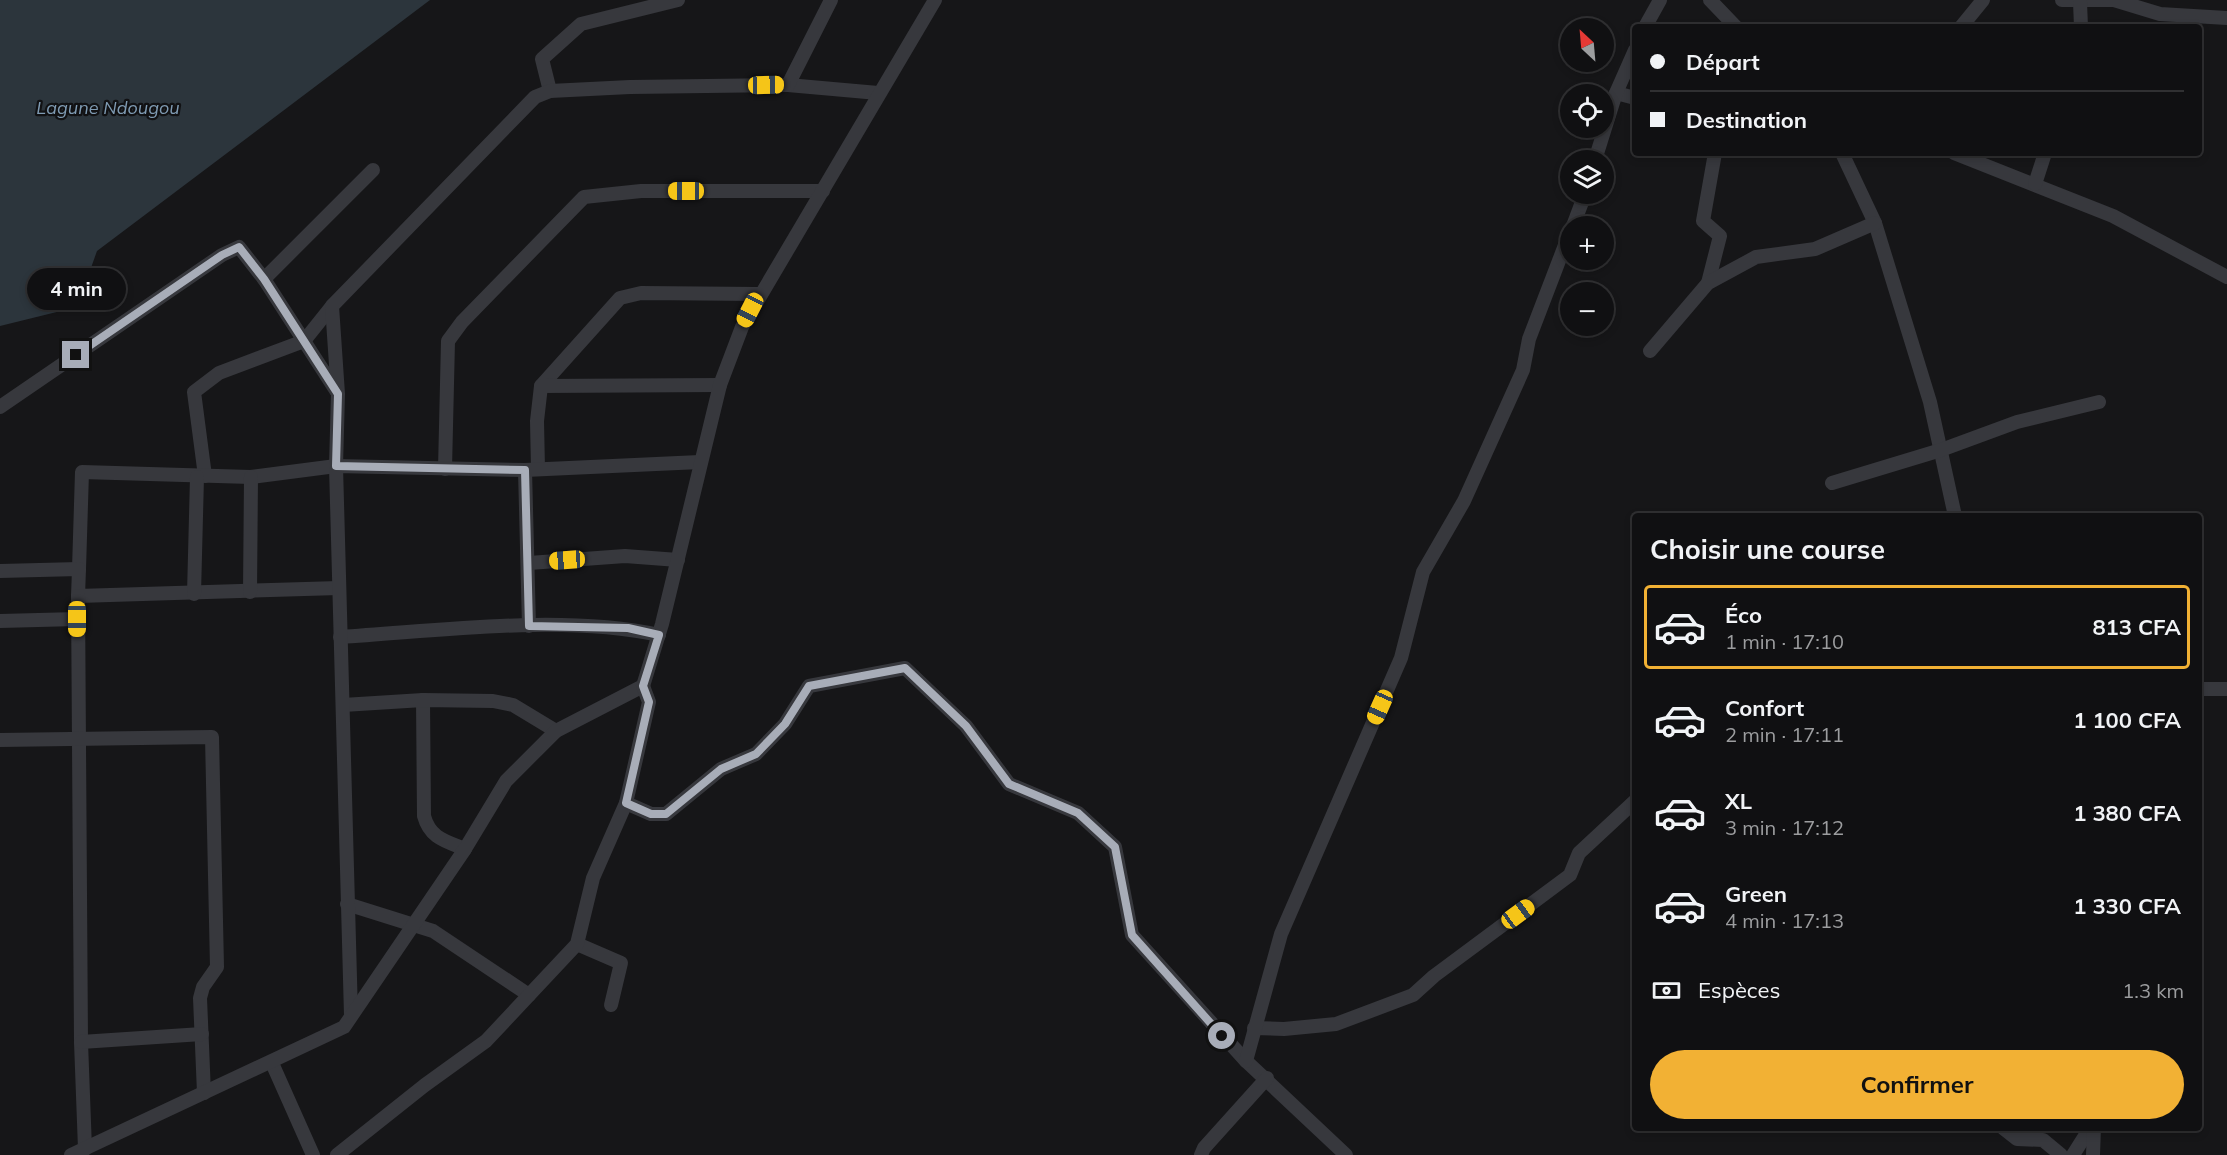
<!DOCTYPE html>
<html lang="fr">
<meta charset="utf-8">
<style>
body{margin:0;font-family:Mulish,sans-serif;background:#19191b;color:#f1f3f6;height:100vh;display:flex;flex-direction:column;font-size:22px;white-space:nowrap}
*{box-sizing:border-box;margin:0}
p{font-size:20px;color:#9c9d9f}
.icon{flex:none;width:33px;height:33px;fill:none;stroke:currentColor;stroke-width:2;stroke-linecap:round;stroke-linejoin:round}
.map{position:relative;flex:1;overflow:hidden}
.drawer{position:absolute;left:1632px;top:513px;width:570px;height:618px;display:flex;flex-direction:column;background:#101012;border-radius:6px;box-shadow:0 3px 9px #0003,0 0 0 2px #303032}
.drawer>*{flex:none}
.banner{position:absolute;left:1632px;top:24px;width:570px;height:132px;border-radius:6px;box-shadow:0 3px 9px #0003,0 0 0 2px #303032;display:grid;align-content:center;height:132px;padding:0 18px;background:#101012}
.needle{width:39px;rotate:334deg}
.buttons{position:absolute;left:1560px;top:18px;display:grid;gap:12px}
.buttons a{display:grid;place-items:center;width:54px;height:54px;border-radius:50%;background:#101012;box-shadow:0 3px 9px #0003,0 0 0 2px #303032;font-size:30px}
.end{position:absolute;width:27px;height:27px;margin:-14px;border:8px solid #a8adb8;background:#111;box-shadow:0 0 0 3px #111}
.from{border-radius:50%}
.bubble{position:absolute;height:42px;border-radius:21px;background:#101012;box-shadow:0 3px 9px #0003,0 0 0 2px #303032;font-size:20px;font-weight:700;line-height:42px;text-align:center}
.car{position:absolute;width:18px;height:36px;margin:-18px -9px;border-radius:8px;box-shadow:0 0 4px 2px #0007;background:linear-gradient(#f5c518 24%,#345 0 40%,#f5c518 0 76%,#345 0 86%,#f5c518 0)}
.banner b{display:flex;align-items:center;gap:21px;height:57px;font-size:22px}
.banner b+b{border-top:2px solid #303032}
.banner i{width:15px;height:15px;background:#f1f3f6}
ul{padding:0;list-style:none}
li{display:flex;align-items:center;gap:18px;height:84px;margin:0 12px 9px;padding:0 6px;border:3px solid transparent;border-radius:6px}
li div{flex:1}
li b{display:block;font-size:22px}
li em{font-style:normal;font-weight:700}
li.current{border-color:#f2b134}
li>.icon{width:54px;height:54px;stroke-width:1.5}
h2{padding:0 18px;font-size:27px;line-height:72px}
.pay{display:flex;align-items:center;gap:15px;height:66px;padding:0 18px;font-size:22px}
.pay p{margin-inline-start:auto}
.button{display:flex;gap:12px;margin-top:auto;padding:12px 18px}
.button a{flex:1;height:69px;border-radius:36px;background:#f2b134;color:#111;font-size:24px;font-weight:700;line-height:69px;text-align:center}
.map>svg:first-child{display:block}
.water{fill:#2c353c}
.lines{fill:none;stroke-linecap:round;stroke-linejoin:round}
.minor{stroke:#37383d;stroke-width:14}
.route{stroke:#a8adb8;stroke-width:8}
.labels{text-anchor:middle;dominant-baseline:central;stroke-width:4.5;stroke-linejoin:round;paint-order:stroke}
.water-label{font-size:18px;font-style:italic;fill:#7f9bb3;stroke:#111113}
</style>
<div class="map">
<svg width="2227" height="1155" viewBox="0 0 2227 1155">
<rect width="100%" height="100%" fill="#161618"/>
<polygon class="water" points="0,0 430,0 97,251 77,307 0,326"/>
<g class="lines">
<g class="minor">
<polyline points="1710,0 1736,27"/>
<polyline points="2062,0 2114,0 2160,14 2227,18"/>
<polyline points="2080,2 2081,27"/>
<polyline points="1645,27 1660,0"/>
<polyline points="1961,27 1983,0"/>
<polyline points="788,85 878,93"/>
<polyline points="550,91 542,59 581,24 678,0"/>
<polyline points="1616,93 1635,98"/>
<polyline points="1842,153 1875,223 1930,402 1955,516"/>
<polyline points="1954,153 2113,216 2227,277"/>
<polyline points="1595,160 1616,93 1635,50"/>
<polyline points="2035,184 2045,153"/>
<polyline points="1573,226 1585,194"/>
<polyline points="264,279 373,170"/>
<polyline points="1708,283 1720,236 1703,221 1715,153"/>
<polyline points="1650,351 1708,283 1756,257 1815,249 1875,223"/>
<polyline points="541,386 620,298 641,293 759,294"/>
<polyline points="0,407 222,255 239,247 264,279 337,392"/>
<polyline points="445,469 448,341 462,322 584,197 641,191 823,191"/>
<polyline points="538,469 537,421 541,386 720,385"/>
<polyline points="525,470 529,626"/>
<polyline points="205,476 194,392 219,373 304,341 332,306"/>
<polyline points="1832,483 1941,450 2017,422 2099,402"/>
<polyline points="529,563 625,556 678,560"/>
<polyline points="79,569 82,472 251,477 336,466 525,470 700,462"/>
<polyline points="0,571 79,569 78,596 339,588"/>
<polyline points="250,592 251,477"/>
<polyline points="194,594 197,477"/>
<polyline points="78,596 81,1042 85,1149"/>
<polyline points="0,621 77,619"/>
<path d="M340,637c100,-6 221,-23 319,-2"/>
<polyline points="2199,689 2227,689"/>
<path d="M423,700l1,116c6,22 21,25 41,33"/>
<polyline points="343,705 423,700 493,701 513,705 556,731"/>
<polyline points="0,740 212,737 217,967 203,987 200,998 204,1093"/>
<polyline points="626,803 651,814 666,814 721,769 756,754 785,724 809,686 905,668 966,726 1009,784 1078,813 1115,847 1132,935 1246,1061 1346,1155"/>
<polyline points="347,904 433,931 529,995"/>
<polyline points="577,944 621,963 611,1005"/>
<polyline points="351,1015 336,466 338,394 332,306 535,97 550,91 630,87 788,85 831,0"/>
<polyline points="1254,1028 1284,1029 1336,1024 1413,995 1434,976 1570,875 1579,853 1635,801"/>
<polyline points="81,1042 202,1034"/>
<polyline points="1246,1061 1281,934 1401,658 1423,572 1464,501 1523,370 1529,339 1570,232"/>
<polyline points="272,1063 313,1155"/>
<polyline points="2003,1128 2017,1139 2043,1140 2061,1155"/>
<polyline points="71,1155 344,1027 465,849 506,781 556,731 643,686 662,624 720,385 742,327 935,0"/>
<polyline points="337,1155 425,1085 486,1041 577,944 593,878 626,803 649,702 643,686"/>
<polyline points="1201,1155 1204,1148 1267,1078"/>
<polyline points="2073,1155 2090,1128"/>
<polyline points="2093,1155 2094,1128"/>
</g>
</g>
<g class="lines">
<polyline class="route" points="76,355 222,255 239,247 264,279 338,394 336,466 525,470 529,626 628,628 659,635 643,686 649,702 626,803 651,814 666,814 721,769 756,754 785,724 809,686 905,668 966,726 1009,784 1078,813 1115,847 1132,935 1222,1036"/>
</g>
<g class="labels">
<g class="water-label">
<text x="108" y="107">Lagune Ndougou</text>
</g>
</g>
</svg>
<div class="buttons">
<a><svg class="needle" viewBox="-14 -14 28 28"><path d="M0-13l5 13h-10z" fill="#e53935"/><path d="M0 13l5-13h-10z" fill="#9c9d9f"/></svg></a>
<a><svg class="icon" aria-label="locate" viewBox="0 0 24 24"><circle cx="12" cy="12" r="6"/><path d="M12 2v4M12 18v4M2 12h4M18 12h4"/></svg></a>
<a><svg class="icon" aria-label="layers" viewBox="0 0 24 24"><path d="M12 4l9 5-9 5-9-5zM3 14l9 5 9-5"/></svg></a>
<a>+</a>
<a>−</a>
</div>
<i class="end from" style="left:1222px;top:1036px"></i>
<i class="end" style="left:76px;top:355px"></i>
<div class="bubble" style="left:27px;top:268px;width:99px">4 min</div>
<i class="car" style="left:766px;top:85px;rotate:89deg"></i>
<i class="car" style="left:686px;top:191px;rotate:270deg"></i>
<i class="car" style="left:750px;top:310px;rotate:207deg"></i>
<i class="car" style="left:567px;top:560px;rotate:266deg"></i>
<i class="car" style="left:77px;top:619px;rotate:180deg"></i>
<i class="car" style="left:1380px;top:707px;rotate:204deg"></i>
<i class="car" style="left:1518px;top:914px;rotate:54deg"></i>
<div class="banner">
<b><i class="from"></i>Départ</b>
<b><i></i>Destination</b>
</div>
<section class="drawer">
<h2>Choisir une course</h2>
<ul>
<li class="current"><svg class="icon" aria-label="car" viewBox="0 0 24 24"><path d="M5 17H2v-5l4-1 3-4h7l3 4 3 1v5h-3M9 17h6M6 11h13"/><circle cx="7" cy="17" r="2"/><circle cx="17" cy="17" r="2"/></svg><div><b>Éco</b><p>1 min · 17:10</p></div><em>813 CFA</em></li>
<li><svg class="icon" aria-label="car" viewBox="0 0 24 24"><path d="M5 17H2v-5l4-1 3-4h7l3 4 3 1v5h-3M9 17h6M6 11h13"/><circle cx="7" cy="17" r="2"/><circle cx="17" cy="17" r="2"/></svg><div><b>Confort</b><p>2 min · 17:11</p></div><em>1 100 CFA</em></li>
<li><svg class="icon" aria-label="car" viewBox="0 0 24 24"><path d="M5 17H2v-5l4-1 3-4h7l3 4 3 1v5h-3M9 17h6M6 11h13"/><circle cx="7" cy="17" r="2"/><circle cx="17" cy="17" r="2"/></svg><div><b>XL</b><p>3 min · 17:12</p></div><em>1 380 CFA</em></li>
<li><svg class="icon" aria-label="car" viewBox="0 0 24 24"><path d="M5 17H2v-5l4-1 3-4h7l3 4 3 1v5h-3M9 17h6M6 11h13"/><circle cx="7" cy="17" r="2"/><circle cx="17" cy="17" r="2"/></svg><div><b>Green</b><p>4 min · 17:13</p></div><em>1 330 CFA</em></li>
</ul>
<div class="pay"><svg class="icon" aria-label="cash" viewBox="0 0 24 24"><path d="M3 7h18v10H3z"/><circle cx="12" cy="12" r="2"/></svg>Espèces<p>1.3 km</p></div>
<div class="button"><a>Confirmer</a></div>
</section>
</div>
